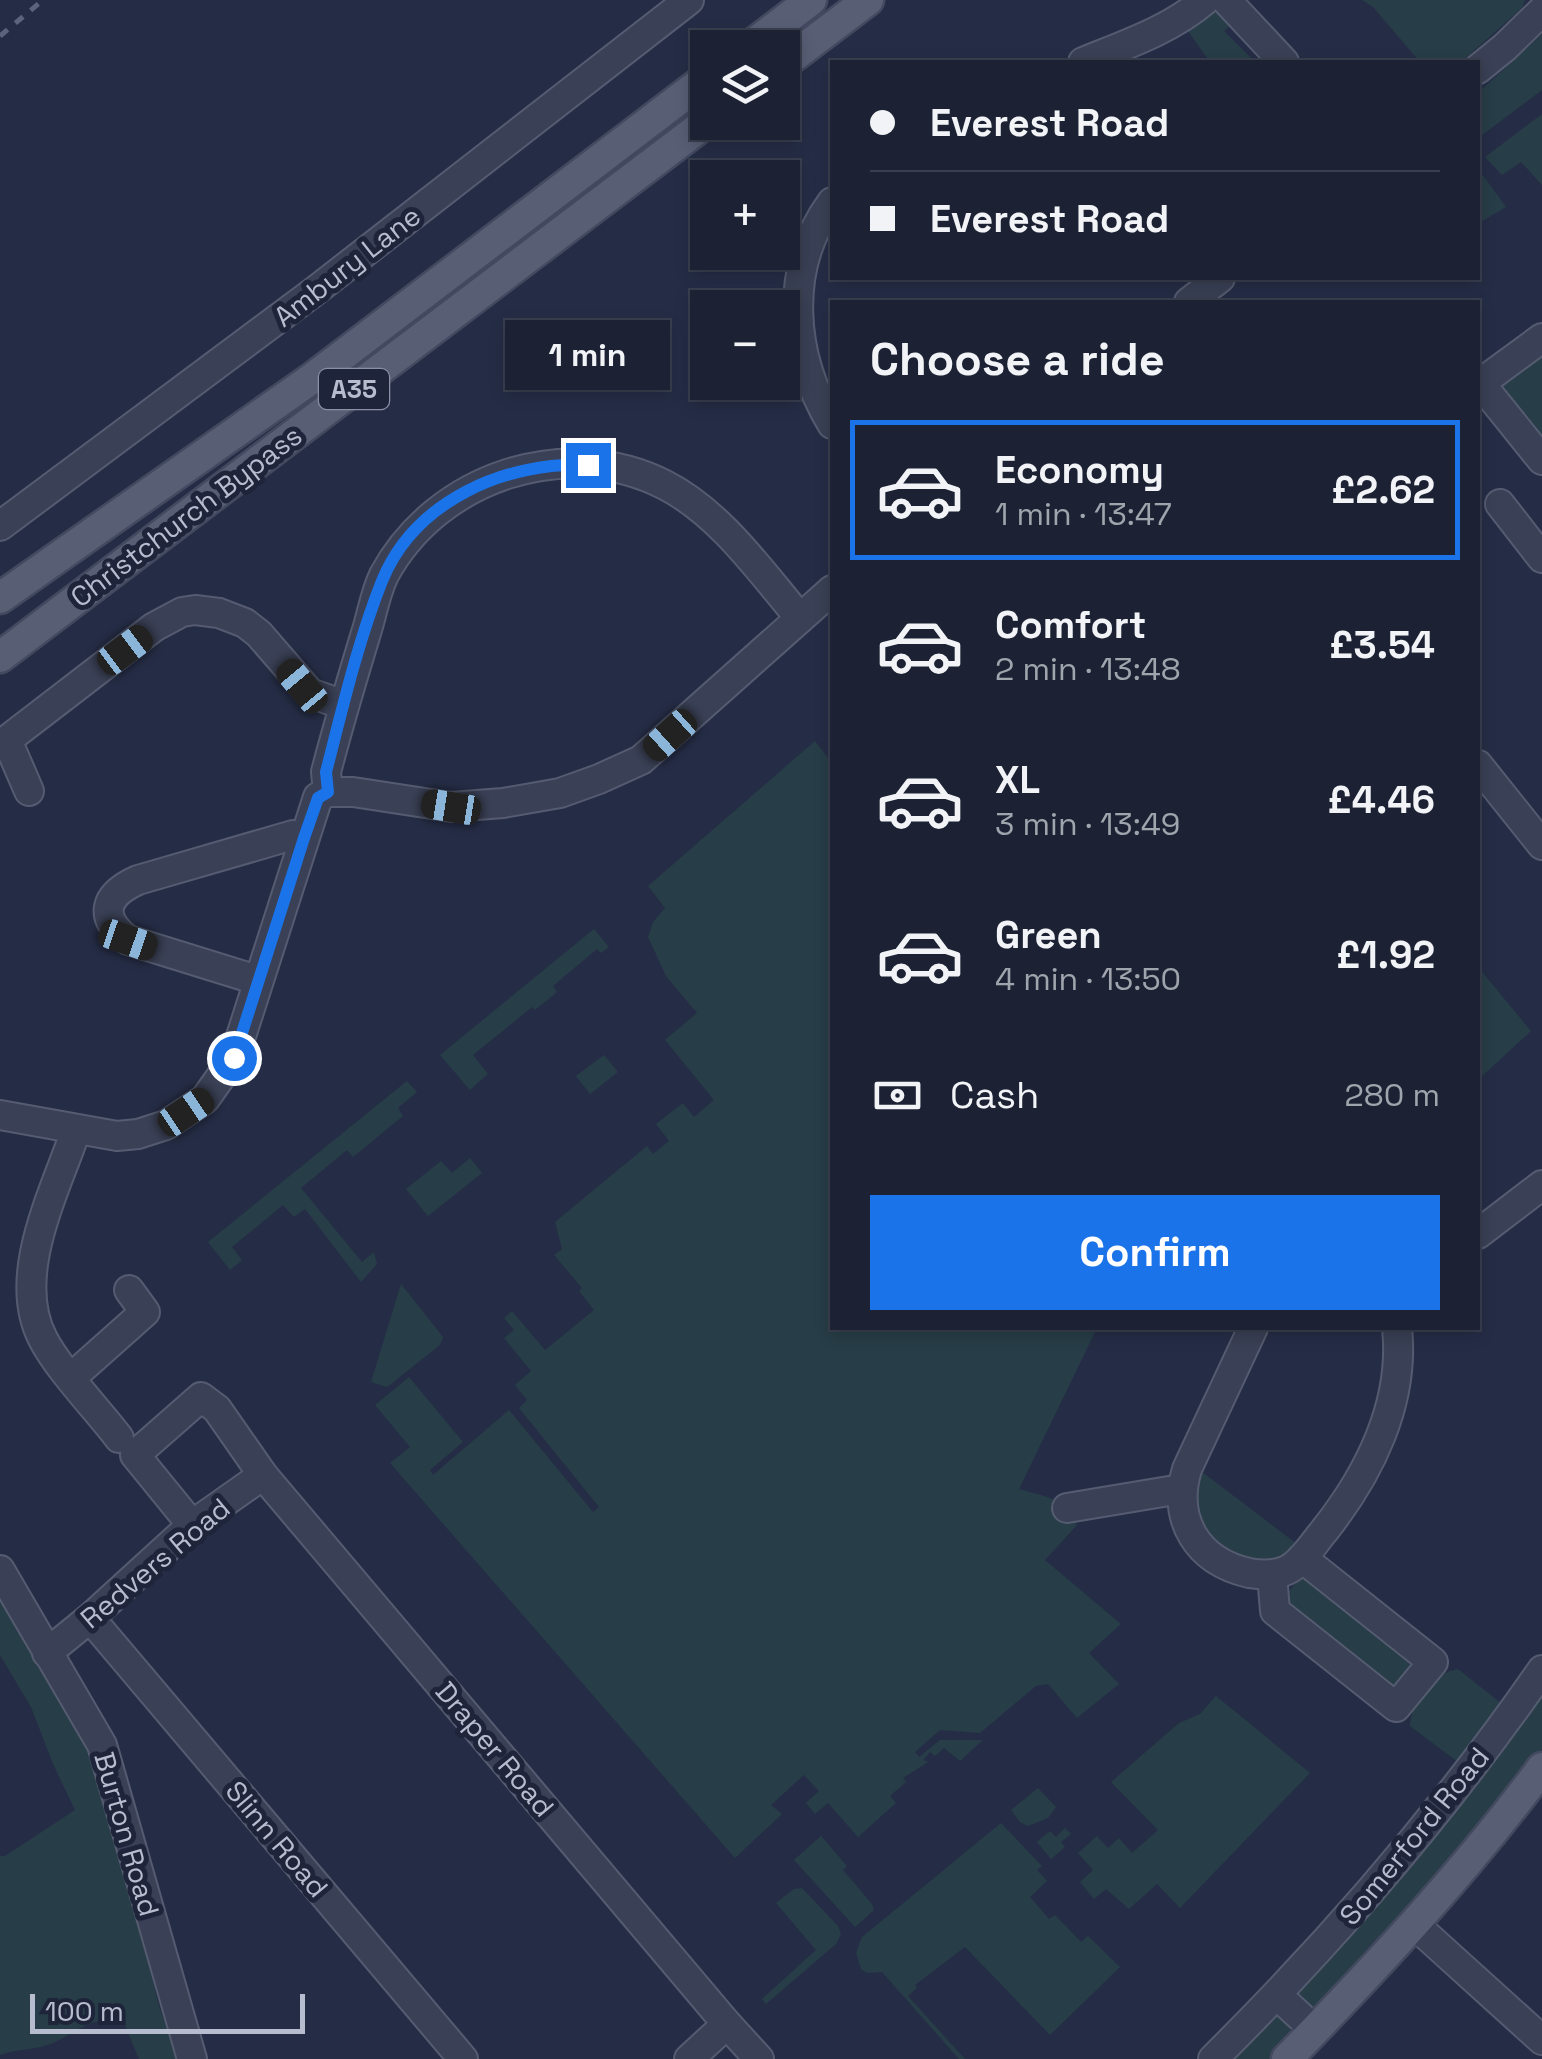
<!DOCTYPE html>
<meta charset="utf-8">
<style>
body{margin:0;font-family:"Space Grotesk",sans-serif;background:#292f40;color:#f1f3f6;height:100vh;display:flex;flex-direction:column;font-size:38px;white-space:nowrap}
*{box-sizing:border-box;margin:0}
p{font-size:32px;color:#a0a4ac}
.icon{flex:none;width:55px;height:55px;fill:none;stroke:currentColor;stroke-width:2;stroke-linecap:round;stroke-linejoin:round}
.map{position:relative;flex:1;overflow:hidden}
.panel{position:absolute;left:830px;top:300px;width:650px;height:1030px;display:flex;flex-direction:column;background:#1c2234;border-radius:0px;box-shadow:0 5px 15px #0003,0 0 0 2px #3a3f4f}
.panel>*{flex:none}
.banner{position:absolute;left:830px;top:60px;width:650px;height:220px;border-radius:0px;box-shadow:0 5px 15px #0003,0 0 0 2px #3a3f4f;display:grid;align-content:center;height:220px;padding:0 40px;background:#1c2234}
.buttons{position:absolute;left:690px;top:30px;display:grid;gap:20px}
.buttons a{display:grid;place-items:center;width:110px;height:110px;border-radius:0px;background:#1c2234;box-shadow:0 5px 15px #0003,0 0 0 2px #3a3f4f;font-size:50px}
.scale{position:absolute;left:30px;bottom:25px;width:275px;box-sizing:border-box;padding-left:10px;border:5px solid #b8bccf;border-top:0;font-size:28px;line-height:35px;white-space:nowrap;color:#b8bccf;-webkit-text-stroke:8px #1e253b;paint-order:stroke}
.end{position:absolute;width:45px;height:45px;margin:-22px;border:12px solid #1a73e8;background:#fff;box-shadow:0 0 0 5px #fff}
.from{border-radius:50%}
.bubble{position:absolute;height:70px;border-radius:0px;background:#1c2234;box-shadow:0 5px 15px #0003,0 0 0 2px #3a3f4f;font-size:32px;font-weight:700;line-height:70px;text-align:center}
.car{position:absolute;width:30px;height:60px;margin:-30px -15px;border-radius:12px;box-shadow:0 0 8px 2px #0007;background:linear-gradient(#222 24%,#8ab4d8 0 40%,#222 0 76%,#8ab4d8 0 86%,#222 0)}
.banner b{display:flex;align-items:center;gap:35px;height:95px;font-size:38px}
.banner b+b{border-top:2px solid #3a3f4f}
.banner i{width:25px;height:25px;background:#f1f3f6}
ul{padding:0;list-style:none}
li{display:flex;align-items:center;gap:30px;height:140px;margin:0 20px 15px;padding:0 20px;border:5px solid transparent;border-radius:0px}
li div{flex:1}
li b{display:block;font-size:38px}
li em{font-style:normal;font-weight:700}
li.on{border-color:#1a73e8}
li>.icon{width:90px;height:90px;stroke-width:1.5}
h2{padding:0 40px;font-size:45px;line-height:120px}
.pay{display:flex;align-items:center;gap:25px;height:110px;padding:0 40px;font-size:38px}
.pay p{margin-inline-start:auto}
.primary-button{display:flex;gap:20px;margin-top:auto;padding:20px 40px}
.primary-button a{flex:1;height:115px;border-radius:0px;background:#1a73e8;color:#fff;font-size:40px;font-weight:700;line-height:115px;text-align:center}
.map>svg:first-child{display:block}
.green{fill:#273d47}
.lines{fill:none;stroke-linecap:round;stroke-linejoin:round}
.minor-casing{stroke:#555b70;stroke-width:32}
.major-casing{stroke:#43495f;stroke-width:35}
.minor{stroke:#3a4055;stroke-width:28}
.major{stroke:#585f75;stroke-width:30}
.rail{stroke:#5b637d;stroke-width:5;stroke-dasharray:10 10;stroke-linecap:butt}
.route{stroke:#1a73e8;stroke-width:12}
.labels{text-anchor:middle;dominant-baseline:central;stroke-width:10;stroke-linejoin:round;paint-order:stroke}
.shield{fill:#1e253b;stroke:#8a8fa3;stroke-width:2.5}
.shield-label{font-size:25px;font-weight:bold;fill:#b8bccf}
.street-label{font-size:28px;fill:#b8bccf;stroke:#1e253b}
</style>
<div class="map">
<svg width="1542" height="2059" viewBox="0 0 1542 2059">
<rect width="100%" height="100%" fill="#252d46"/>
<g class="green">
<polygon points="1362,0 1525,0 1522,8 1461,62 1420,62 1373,7"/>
<polygon points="1220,8 1234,22 1224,31 1255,62 1210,62 1188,31"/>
<polygon points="1542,34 1542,90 1478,138 1478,93"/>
<polygon points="1542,114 1542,185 1521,162 1502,175 1485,157"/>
<polygon points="1478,163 1482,174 1506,207 1479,223"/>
<polygon points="1542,346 1542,449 1497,393 1500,377"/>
<path d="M815,741l17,22v565h265l-78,161c31,9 40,7 58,36l-32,35 76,64 -32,29 30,31 -42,34 -29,-34 -12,2 -56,47 -40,-3 -25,22 4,5 21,-17h43l-23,21 -16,-13 -9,8 -5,-4 -7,8 5,2 -25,16 3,4 -16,14 6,7 -38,34 -30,-34 -13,11 -9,-11 13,-12 -15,-16 -33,30 11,9 -47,44 -345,-395 20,-16 -35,-42 34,-28 54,65 -33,28 3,5 76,-65 84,102 6,-5 -80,-99 8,-8 -12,-15 16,-14 -27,-33 10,-8 -10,-12 8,-7 33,39 49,-40 -15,-19 3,-3 -28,-33 8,-6 -7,-27 92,-76 6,8 16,-13 -13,-17 27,-21 11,14 20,-17 -49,-60 32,-27 -31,-37 -18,-39 5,-15 12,-14 -17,-22z"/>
<polygon points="594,929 609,947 601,953 597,949 553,986 557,992 535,1010 532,1007 473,1055 488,1074 470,1090 440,1055"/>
<polygon points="1478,967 1531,1031 1478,1080"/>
<polygon points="604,1055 618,1072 590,1094 576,1076"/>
<polygon points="407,1081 417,1092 398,1108 403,1116 353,1157 347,1150 301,1188 362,1262 374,1252 377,1264 361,1282 305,1209 294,1217 283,1205 232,1247 242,1260 230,1270 208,1242"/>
<polygon points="470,1158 482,1173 428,1216 406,1189 441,1161 452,1173"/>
<polygon points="401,1284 443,1337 440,1345 387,1387 371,1382"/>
<path d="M1197,1468l104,79c-49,31 -65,12 -105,-20z"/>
<polygon points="1303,1574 1419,1662 1395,1693 1285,1611 1283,1599"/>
<path d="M0,1594l95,155 30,110 33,144 20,56h-39l-15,-36c-33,-11 -50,13 -76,22 -15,5 -32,4 -48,10v-199h5l70,-46 -22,-46 -22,-57 -31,-52z"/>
<path d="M1458,1669l44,35 -44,58 -48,-36c0,-23 25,-54 48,-57z"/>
<path d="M1542,1680v69l-141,173c-21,10 -34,26 -48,44 -13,16 -17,33 -38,41l-18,-6 -2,-11z"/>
<polygon points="1216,1696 1310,1773 1180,1908 1157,1884 1129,1909 1106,1889 1094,1899 1080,1882 1093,1870 1078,1853 1097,1836 1108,1848 1119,1838 1132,1853 1158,1830 1111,1782 1179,1723 1200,1714"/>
<polygon points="1038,1788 1056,1807 1048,1818 1028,1826 1020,1822 1011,1810"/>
<polygon points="1001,1823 1042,1866 1037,1870 1047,1881 1030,1897 1049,1919 1055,1915 1081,1942 1088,1936 1120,1967 1050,2035 965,1947 915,1985 917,1988 908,1996 965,2059 959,2059 882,1972 867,1973 861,1969 856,1953 862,1937"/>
<polygon points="1065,1828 1071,1834 1061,1842 1065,1847 1051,1859 1037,1842 1050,1831 1056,1837"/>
<polygon points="821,1836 847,1866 843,1870 872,1904 874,1910 855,1927 794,1860"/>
<polygon points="802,1888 838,1926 841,1934 836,1944 766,2004 762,1999 816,1950 776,1903 794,1889"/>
<path d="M1266,2013h15c16,16 9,32 -7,46h-53z"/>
</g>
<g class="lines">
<defs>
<g id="minor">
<polyline points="1226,0 1284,62"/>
<path d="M1083,62c42,-17 87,-32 122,-62"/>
<polyline points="1478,69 1505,47 1542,11"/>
<path d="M832,202c-49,66 -41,154 0,222"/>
<polyline points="1189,302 1220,278"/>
<polyline points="1480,383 1542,460"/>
<polyline points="1478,385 1542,338"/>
<polyline points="1500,504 1542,558"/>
<polyline points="0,526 315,291 689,0"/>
<polyline points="1478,765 1542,845"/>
<polyline points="29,791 7,740 154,627 182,612 195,610 219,613 245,623 259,634 310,693 344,705"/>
<path d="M328,792l-2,-20c12,-46 26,-93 40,-139 6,-18 9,-40 18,-58 53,-98 181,-141 281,-90 55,28 96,87 135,133"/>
<polyline points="328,792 353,792 451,807 503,803 560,793 599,779 641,760 832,590"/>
<path d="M257,980l-129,-40c-30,-23 -24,-45 10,-60l155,-45 11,3"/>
<polyline points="0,1115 117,1136 138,1134 166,1125 205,1099 234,1058 318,797 328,792"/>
<path d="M76,1130c-21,62 -66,146 -33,209 16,31 54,70 76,99"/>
<polyline points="1478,1234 1542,1185"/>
<path d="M1253,1328l-66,141c-15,51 10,92 62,104 13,2 26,3 38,-3 15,-7 26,-26 37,-39 46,-58 81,-129 73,-203"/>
<polyline points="72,1377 145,1312 129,1290"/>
<polyline points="1067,1508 1181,1489"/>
<polyline points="192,1525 135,1455 201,1397 217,1409 263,1475 727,2024"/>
<polyline points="0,1570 102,1745 192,2059"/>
<polyline points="1272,1575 1275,1611 1396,1707 1433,1662 1302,1558"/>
<polyline points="90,1618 463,2059"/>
<polyline points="47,1653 90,1618 192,1525 263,1475"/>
<polyline points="1415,1925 1542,2040"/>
<polyline points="1277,1995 1315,2030"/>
<polyline points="689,2059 727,2024 759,2059"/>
<path d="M1213,2059c121,-120 232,-249 329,-389"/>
</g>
<g id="major">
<polyline points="748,48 811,0"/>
<polyline points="782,65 868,0"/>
<polyline points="0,598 314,377 708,77"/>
<polyline points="0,657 708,121"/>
<path d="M1287,2059c90,-93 178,-187 255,-291"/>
</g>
</defs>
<use href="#minor" class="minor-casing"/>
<use href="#major" class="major-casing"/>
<use href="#minor" class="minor"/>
<use href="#major" class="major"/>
<polyline class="rail" points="0,36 43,0"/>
</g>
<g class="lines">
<path class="route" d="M234,1058l70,-220 14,-40 10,-6 -2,-20c16,-62 32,-131 56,-191 33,-81 125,-120 206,-116"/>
</g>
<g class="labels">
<rect class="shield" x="319" y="369" width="70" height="40" rx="8"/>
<g class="shield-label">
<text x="354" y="389">A35</text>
</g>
<g class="street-label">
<text transform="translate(347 266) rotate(-38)">Ambury Lane</text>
<text transform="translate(186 516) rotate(-37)">Christchurch Bypass</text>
<text transform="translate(155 1563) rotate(-40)">Redvers Road</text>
<text transform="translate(495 1749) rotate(50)">Draper Road</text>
<text transform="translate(127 1834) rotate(74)">Burton Road</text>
<text transform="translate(1414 1836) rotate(-51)">Somerford Road</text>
<text transform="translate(277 1839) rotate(50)">Slinn Road</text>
</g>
</g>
</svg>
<div class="buttons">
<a><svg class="icon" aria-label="layers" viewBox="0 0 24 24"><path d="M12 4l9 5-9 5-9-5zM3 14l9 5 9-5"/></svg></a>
<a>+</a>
<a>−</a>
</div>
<div class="scale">100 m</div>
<i class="end from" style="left:234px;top:1058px"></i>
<i class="end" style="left:588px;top:465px"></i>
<div class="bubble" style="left:505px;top:320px;width:165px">1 min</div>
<i class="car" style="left:125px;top:650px;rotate:53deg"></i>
<i class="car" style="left:302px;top:686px;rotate:320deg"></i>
<i class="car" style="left:670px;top:735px;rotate:228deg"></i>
<i class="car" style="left:451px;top:807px;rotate:279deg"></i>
<i class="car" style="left:128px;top:940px;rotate:109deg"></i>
<i class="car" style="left:186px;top:1112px;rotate:56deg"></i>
<div class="banner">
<b><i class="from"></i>Everest Road</b>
<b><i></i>Everest Road</b>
</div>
<section class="panel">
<h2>Choose a ride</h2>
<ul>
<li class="on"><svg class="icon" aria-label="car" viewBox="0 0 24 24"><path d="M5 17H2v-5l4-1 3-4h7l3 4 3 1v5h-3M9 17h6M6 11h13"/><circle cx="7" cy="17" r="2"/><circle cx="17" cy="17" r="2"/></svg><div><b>Economy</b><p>1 min · 13:47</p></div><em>£2.62</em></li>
<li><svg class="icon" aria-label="car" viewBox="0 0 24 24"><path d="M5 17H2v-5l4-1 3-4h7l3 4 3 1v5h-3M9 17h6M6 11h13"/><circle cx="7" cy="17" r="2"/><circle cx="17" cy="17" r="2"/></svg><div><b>Comfort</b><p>2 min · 13:48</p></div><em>£3.54</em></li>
<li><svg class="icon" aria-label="car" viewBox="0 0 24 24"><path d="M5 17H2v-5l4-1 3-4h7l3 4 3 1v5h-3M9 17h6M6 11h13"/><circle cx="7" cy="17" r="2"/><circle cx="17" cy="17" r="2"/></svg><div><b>XL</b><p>3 min · 13:49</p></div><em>£4.46</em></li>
<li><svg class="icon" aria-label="car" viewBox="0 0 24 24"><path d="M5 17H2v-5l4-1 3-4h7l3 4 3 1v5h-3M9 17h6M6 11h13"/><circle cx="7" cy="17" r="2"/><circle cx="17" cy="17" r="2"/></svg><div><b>Green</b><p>4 min · 13:50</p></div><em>£1.92</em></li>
</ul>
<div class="pay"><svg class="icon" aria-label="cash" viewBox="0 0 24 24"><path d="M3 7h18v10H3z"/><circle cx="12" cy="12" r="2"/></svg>Cash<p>280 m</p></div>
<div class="primary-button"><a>Confirm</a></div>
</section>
</div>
